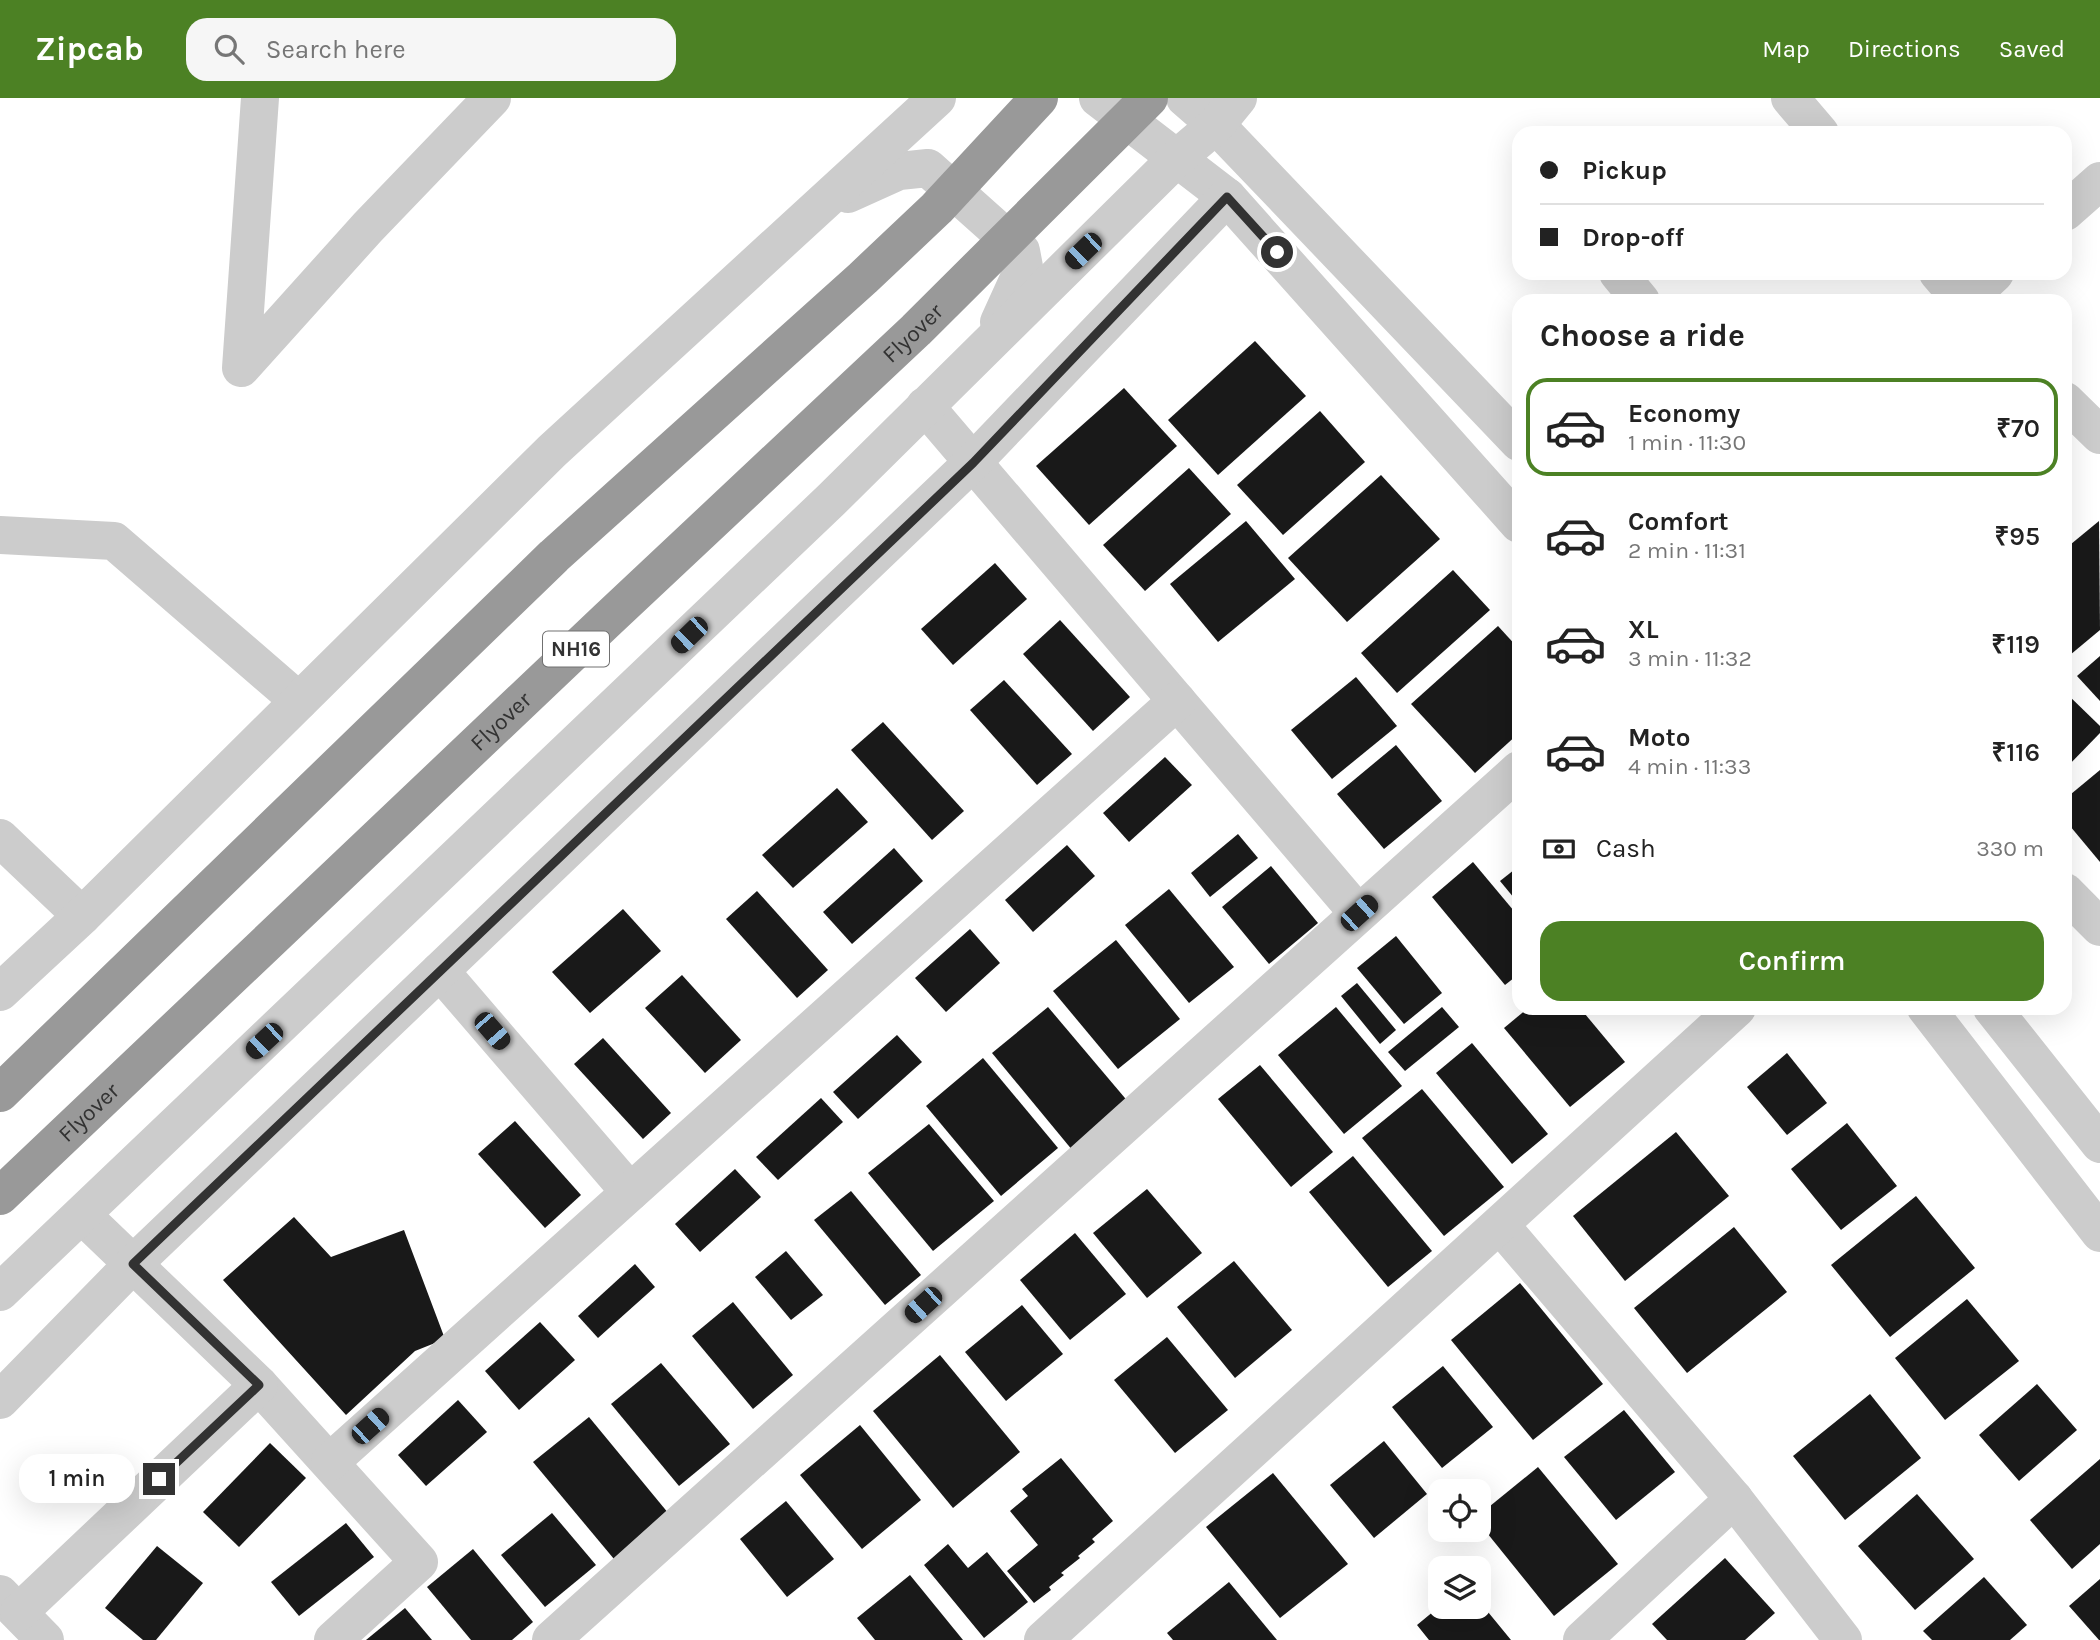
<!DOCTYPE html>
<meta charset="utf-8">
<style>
body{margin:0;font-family:Karla,sans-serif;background:#f6f6f6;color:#222;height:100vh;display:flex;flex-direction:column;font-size:26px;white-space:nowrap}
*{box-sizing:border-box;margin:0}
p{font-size:23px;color:#767676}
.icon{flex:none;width:38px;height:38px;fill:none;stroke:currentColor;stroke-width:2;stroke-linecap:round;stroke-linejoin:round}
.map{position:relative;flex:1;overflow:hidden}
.panel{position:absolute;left:1512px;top:196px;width:560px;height:721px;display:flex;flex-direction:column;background:#fff;border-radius:21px;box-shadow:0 7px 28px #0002}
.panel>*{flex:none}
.top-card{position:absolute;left:1512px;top:28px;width:560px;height:154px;border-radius:21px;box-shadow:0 7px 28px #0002;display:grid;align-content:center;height:154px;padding:0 28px;background:#fff}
.fabs{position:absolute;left:1428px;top:1381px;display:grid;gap:14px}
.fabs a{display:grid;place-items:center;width:63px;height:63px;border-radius:14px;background:#fff;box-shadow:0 7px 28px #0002;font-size:35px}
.end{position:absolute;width:32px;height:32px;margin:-16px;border:9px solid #323232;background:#fff;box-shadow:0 0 0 4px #fff}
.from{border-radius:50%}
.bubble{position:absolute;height:49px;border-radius:21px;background:#fff;box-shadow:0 7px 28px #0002;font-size:23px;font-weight:600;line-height:49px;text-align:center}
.car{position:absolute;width:21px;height:42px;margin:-21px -10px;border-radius:9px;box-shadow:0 0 5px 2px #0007;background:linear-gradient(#222 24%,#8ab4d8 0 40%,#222 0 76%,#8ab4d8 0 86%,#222 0)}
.top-card b{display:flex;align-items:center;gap:24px;height:66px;font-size:26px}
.top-card b+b{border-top:2px solid #e0e0e0}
.top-card i{width:18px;height:18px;background:#222}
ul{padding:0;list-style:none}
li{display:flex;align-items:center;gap:21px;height:98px;margin:0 14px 10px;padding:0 14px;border:4px solid transparent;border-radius:21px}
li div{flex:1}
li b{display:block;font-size:26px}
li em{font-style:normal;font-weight:600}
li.current{border-color:#4c8124}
li>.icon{width:63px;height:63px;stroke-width:1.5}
h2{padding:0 28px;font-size:32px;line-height:84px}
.pay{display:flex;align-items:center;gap:18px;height:77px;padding:0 28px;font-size:26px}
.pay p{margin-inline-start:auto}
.cta{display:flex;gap:14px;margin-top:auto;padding:14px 28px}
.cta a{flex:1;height:80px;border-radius:21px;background:#4c8124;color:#fff;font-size:28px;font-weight:600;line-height:80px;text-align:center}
header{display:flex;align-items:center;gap:42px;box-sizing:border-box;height:98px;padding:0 35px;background:#4c8124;color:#fff}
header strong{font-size:33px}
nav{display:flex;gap:38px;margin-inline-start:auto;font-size:24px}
.search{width:490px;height:63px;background:#f6f6f6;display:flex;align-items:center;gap:18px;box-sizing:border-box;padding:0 24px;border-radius:21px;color:#767676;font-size:26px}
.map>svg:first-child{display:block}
.building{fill:#191919}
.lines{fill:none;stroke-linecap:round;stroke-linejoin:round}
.minor{stroke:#ccc;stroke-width:38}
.highway-bridge{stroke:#999;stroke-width:38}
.route{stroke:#323232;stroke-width:9}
.labels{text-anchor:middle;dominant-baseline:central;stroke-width:7;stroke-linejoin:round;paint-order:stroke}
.shield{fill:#fff;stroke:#707070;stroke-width:2}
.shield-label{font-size:21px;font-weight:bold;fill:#323232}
.street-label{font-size:23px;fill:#323232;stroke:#fff}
</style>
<header>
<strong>Zipcab</strong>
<div class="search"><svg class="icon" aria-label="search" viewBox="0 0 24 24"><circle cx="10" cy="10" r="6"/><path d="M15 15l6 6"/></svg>Search here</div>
<nav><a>Map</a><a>Directions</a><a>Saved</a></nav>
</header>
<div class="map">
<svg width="2100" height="1542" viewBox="0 0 2100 1542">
<rect width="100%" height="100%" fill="#fff"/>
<g class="building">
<polygon points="1255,243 1306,298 1218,377 1168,322"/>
<polygon points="1124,290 1177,348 1089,427 1036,368"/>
<polygon points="1320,313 1365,364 1283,437 1237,387"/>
<polygon points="1189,370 1231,416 1145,493 1103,447"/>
<polygon points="1381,377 1440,441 1347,524 1288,460"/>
<polygon points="1246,423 1295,481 1218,544 1170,486"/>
<polygon points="2099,423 2100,532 2070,557 2065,551 2065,451"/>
<polygon points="995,465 1027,501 953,567 921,531"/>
<polygon points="1453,472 1490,512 1397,595 1361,555"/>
<polygon points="1060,522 1130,599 1093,633 1023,556"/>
<polygon points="1498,528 1519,551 1519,635 1475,675 1411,606"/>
<polygon points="2100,558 2100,603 2077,578"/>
<polygon points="1356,579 1397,628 1332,681 1291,632"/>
<polygon points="1004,582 1072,656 1037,687 970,612"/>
<polygon points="2065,594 2100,628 2100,635 2065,671"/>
<polygon points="883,624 964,713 932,742 851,652"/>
<polygon points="1396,647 1442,703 1384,751 1337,696"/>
<polygon points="1165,659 1192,687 1129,744 1103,715"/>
<polygon points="2100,672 2100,764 2065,722 2065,701"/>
<polygon points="837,690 868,724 793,790 762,757"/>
<polygon points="1238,736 1258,760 1210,799 1191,775"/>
<polygon points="1067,747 1095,778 1033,834 1005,802"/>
<polygon points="894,750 923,783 852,846 823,814"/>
<polygon points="1473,764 1519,819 1519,876 1505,887 1432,799"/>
<polygon points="1271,768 1318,825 1269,866 1222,809"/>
<polygon points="1519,768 1519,806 1500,783"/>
<polygon points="1169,791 1234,869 1189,905 1125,827"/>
<polygon points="757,793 828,872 797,900 726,821"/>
<polygon points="623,811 661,853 590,915 552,874"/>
<polygon points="970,831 1000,865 946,914 915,880"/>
<polygon points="1396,838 1442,895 1404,926 1357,870"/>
<polygon points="1116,842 1180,921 1118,971 1053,893"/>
<polygon points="682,877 741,942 705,975 645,910"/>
<polygon points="1357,885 1396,932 1380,946 1341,898"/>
<polygon points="1048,909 1130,1006 1073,1053 992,955"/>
<polygon points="1336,909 1402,988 1344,1036 1278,957"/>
<polygon points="1442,909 1459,929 1405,973 1388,954"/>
<polygon points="1528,910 1580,910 1625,964 1570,1009 1504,930"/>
<polygon points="897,937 922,964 858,1021 833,994"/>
<polygon points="603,940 671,1015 643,1041 574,966"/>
<polygon points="1472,945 1548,1036 1512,1066 1436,975"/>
<polygon points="1787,955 1827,1005 1787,1037 1747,989"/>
<polygon points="983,960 1058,1050 1001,1098 926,1008"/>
<polygon points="1260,967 1333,1054 1291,1089 1218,1001"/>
<polygon points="1422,991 1504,1089 1444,1138 1362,1040"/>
<polygon points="821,1000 843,1024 778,1082 756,1059"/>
<polygon points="515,1023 581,1097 545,1130 478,1056"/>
<polygon points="1847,1025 1897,1088 1841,1132 1791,1071"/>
<polygon points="929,1026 994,1103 933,1153 868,1075"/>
<polygon points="1676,1034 1729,1098 1625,1183 1573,1118"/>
<polygon points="1353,1058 1432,1153 1388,1189 1309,1094"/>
<polygon points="735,1071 761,1099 700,1154 675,1126"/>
<polygon points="1147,1091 1202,1155 1147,1200 1093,1135"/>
<polygon points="851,1093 921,1177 885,1207 814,1122"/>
<polygon points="1916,1098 1975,1170 1890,1239 1831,1167"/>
<polygon points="294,1119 331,1159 404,1132 445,1241 415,1253 346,1317 223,1182"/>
<polygon points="1734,1129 1787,1194 1687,1275 1634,1210"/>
<polygon points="1075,1135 1126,1196 1070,1242 1020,1182"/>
<polygon points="786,1153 823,1197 791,1222 755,1179"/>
<polygon points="1234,1163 1292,1232 1235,1280 1177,1209"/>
<polygon points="635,1166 655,1189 598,1240 578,1218"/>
<polygon points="1520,1185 1603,1286 1533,1342 1451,1242"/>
<polygon points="1967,1201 2019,1263 1945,1322 1895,1260"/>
<polygon points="733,1204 793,1277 753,1311 692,1238"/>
<polygon points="1022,1207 1063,1256 1006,1303 965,1254"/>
<polygon points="540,1224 575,1262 519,1312 485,1273"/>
<polygon points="1167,1239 1228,1312 1175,1355 1114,1282"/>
<polygon points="940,1257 1020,1354 953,1410 873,1313"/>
<polygon points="661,1265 730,1346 679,1388 611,1306"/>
<polygon points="1443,1268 1493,1329 1442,1370 1392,1309"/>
<polygon points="2037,1286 2077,1332 2019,1383 1979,1337"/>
<polygon points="1870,1296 1921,1360 1845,1422 1793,1358"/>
<polygon points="458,1302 487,1334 426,1388 398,1357"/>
<polygon points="1624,1312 1675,1374 1616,1422 1564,1359"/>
<polygon points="589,1319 669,1416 614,1461 533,1364"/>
<polygon points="860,1327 921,1402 862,1451 800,1377"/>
<polygon points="1384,1343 1427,1396 1374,1440 1330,1387"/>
<polygon points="270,1345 306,1380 239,1449 203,1414"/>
<polygon points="1061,1360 1113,1423 1092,1441 1095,1444 1078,1458 1080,1460 1061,1475 1064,1477 1049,1489 1051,1492 1034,1505 1007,1473 1038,1447 1010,1413 1028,1398 1022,1391"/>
<polygon points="2100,1361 2100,1446 2072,1471 2030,1422"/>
<polygon points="1538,1369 1618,1466 1554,1518 1479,1425 1479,1417"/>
<polygon points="1273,1375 1348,1466 1280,1520 1206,1429"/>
<polygon points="1917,1396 1974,1461 1915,1512 1858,1448"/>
<polygon points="786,1403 834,1461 787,1499 740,1441"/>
<polygon points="552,1415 596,1467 545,1509 501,1457"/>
<polygon points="346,1425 374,1459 299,1518 271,1484"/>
<polygon points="948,1446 968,1470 987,1454 1028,1504 984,1540 924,1467"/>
<polygon points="157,1448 203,1485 156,1542 143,1542 105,1510"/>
<polygon points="473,1451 533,1524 512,1542 471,1542 427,1489"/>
<polygon points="1725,1460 1775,1515 1745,1542 1667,1542 1652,1526"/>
<polygon points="910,1477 963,1542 875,1542 857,1520"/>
<polygon points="1984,1479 2027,1527 2010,1542 1932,1542 1923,1533"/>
<polygon points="2100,1481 2100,1542 2099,1542 2069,1508"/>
<polygon points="1229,1484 1277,1542 1173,1542 1167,1535"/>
<polygon points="1479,1503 1511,1542 1429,1542 1417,1527 1440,1508 1479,1508"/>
<polygon points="405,1510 432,1542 366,1542"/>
</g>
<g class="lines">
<g class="minor">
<polyline points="260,0 241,270 368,129 492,0"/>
<polyline points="1098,0 1227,99 1519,426"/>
<polyline points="1185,0 1216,27 1519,344"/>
<polyline points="1790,0 1820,35"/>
<polyline points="848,96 899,73 928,70 1021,153 1024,169 999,224"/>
<polyline points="2065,114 2100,83"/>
<polyline points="1618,175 1641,203"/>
<polyline points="1938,175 1962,203"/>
<polyline points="1965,203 1995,175"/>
<polyline points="2065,303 2100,337"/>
<polyline points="925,308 1358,815"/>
<polyline points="0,437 114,443 299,603"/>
<polyline points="0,740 82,818"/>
<polyline points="2065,794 2100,829"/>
<polyline points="440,873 630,1094"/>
<polyline points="0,894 82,818 552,353 937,0"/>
<polyline points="1926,910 2100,1135"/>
<polyline points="1992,910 2100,1046"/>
<polyline points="82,1117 259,1287 419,1464 333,1542"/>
<polyline points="1500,1127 1734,1401 1843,1542"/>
<polyline points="0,1194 831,402 1177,60 1216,27 1238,0"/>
<polyline points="0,1302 133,1166 973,364 1227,99"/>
<polyline points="330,1364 1177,603"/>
<polyline points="0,1496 45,1542"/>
<polyline points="19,1514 259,1287"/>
<polyline points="551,1542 1519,672"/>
<polyline points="1043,1542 1737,910"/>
<polyline points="1582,1542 1734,1401"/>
</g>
<g class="highway-bridge">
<polyline points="0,995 554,458 863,180 937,110 1039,0"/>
<path id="s1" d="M0,1098l607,-576 309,-290 233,-232"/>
</g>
</g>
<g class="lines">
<polyline class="route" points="159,1381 259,1287 133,1166 973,365 1227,99 1277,154"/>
</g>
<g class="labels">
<rect class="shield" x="543" y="533.5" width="66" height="35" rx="5"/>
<g class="shield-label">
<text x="576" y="551">NH16</text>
</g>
<g class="street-label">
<text stroke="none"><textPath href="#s1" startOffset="1256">Flyover</textPath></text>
<text stroke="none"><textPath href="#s1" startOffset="690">Flyover</textPath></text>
<text stroke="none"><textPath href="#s1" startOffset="122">Flyover</textPath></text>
</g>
</g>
</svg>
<div class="fabs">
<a><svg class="icon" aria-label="locate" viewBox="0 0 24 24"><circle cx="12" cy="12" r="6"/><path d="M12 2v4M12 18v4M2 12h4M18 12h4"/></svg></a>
<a><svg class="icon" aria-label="layers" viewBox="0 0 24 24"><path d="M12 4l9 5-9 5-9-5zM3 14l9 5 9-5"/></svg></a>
</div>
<i class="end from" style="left:1277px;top:154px"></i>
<i class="end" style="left:159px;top:1381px"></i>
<div class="bubble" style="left:19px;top:1356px;width:116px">1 min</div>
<i class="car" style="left:1083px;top:153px;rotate:226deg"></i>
<i class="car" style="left:689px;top:537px;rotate:226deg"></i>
<i class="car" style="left:1359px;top:815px;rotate:48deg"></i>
<i class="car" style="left:492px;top:933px;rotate:139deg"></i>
<i class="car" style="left:264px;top:943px;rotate:227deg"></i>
<i class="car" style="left:923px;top:1207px;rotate:228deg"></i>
<i class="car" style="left:370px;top:1328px;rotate:48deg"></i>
<div class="top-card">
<b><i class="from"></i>Pickup</b>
<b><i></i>Drop-off</b>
</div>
<section class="panel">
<h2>Choose a ride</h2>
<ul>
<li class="current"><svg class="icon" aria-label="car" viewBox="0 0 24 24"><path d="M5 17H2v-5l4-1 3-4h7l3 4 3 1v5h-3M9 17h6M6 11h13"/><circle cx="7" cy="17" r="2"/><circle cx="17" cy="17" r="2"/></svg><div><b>Economy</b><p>1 min · 11:30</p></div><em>₹70</em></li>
<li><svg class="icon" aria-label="car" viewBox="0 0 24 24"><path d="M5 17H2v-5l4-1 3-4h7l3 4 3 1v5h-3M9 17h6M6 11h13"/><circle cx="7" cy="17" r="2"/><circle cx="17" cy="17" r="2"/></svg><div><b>Comfort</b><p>2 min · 11:31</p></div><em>₹95</em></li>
<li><svg class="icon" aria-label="car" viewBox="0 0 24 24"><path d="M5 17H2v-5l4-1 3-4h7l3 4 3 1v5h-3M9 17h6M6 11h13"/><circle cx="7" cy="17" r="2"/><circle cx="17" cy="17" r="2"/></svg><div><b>XL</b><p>3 min · 11:32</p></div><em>₹119</em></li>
<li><svg class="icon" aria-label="car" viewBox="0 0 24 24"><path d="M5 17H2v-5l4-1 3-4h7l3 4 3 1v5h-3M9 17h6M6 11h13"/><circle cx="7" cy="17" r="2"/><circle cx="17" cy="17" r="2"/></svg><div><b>Moto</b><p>4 min · 11:33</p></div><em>₹116</em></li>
</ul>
<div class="pay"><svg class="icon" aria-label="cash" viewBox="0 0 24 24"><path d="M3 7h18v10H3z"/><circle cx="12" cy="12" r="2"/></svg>Cash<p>330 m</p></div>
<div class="cta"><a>Confirm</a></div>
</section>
</div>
